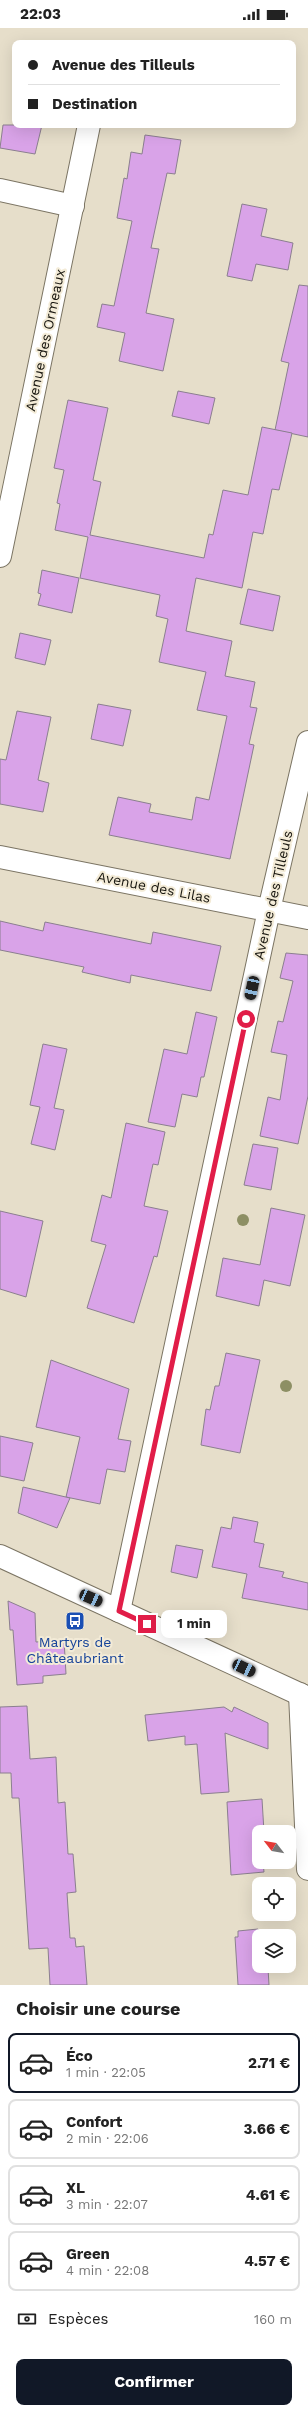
<!DOCTYPE html>
<html lang="fr">
<meta charset="utf-8">
<style>
body{margin:0;font-family:"Work Sans",sans-serif;background:#f2f2f2;color:#222;height:100vh;display:flex;flex-direction:column;font-size:15px;white-space:nowrap}
*{box-sizing:border-box;margin:0}
p{font-size:13px;color:#767676}
.icon{flex:none;width:22px;height:22px;fill:none;stroke:currentColor;stroke-width:2;stroke-linecap:round;stroke-linejoin:round}
.map{position:relative;height:1957px;overflow:hidden}
.side{display:flex;flex-direction:column;background:#fff;flex:1}
.side>*{flex:none}
.top-card{position:absolute;left:12px;top:12px;width:284px;height:88px;border-radius:8px;box-shadow:0 4px 16px #0002;display:grid;align-content:center;height:88px;padding:0 16px;background:#fff}
.needle{width:26px;rotate:301deg}
.fabs{position:absolute;left:252px;top:1797px;display:grid;gap:8px}
.fabs a{display:grid;place-items:center;width:44px;height:44px;border-radius:8px;background:#fff;box-shadow:0 4px 16px #0002;font-size:20px}
.end{position:absolute;width:18px;height:18px;margin:-9px;border:5px solid #e11d48;background:#fff;box-shadow:0 0 0 2px #fff}
.from{border-radius:50%}
.bubble{position:absolute;height:28px;border-radius:8px;background:#fff;box-shadow:0 4px 16px #0002;font-size:13px;font-weight:700;line-height:28px;text-align:center}
.car{position:absolute;width:12px;height:24px;margin:-12px -6px;border-radius:5px;box-shadow:0 0 3px 1px #0007;background:linear-gradient(#222 24%,#8ab4d8 0 40%,#222 0 76%,#8ab4d8 0 86%,#222 0)}
.top-card b{display:flex;align-items:center;gap:14px;height:38px;font-size:15px}
.top-card b+b{border-top:1px solid #e0e0e0}
.top-card i{width:10px;height:10px;background:#222}
ul{padding:0;list-style:none}
li{display:flex;align-items:center;gap:12px;height:60px;margin:0 8px 6px;padding:0 8px;border:2px solid #e0e0e0;border-radius:8px}
li div{flex:1}
li b{display:block;font-size:15px}
li em{font-style:normal;font-weight:700}
li.active{border-color:#111827}
li>.icon{width:36px;height:36px;stroke-width:1.5}
h2{padding:0 16px;font-size:18px;line-height:48px}
.pay{display:flex;align-items:center;gap:10px;height:44px;padding:0 16px;font-size:15px}
.pay p{margin-inline-start:auto}
.button{display:flex;gap:8px;margin-top:auto;padding:8px 16px}
.button a{flex:1;height:46px;border-radius:8px;background:#111827;color:#fff;font-size:16px;font-weight:700;line-height:46px;text-align:center}
.status{display:flex;justify-content:space-between;align-items:center;height:28px;padding:0 20px;background:#fff;direction:ltr}
.status svg{height:11px;fill:currentColor}
.map>svg:first-child{display:block}
.building{fill:#d9a3e8;stroke:#8b7f8f}
.lines{fill:none;stroke-linecap:round;stroke-linejoin:round}
.minor-casing{stroke:#7b7463;stroke-width:24}
.major-casing{stroke:#7b7463;stroke-width:24}
.minor{stroke:#fff;stroke-width:22}
.major{stroke:#fff;stroke-width:22}
.tree{fill:#8d8f64}
.route{stroke:#e11d48;stroke-width:5}
.labels{text-anchor:middle;dominant-baseline:central;stroke-width:4;stroke-linejoin:round;paint-order:stroke}
.street-label{font-size:14px;fill:#191710;stroke:#f3ebd7}
.transit-label{font-size:14px;fill:#164399;stroke:#f3ebd7}
</style>
<div class="status"><b>22:03</b><svg viewBox="0 0 49 12"><path d="M0 12V9h3v3zM5 12V6h3v6zM10 12V3h3v9zM15 12V0h3v12zM26 1h20v11H26zM47 4h2v5h-2z"/></svg></div>
<div class="map">
<svg width="308" height="1957" viewBox="0 0 308 1957">
<rect width="100%" height="100%" fill="#e6deca"/>
<g class="building">
<polygon points="3,97 42,97 35,126 0,120"/>
<polygon points="145,107 181,112 175,146 167,145 151,220 159,221 146,285 174,291 163,343 119,333 125,305 97,299 102,276 114,278 132,193 117,190 124,150 127,151 131,124 142,126"/>
<polygon points="242,176 267,181 261,208 293,215 288,242 256,236 252,253 227,248"/>
<polygon points="299,257 308,258 308,409 275,402 289,335 281,333"/>
<polygon points="178,363 215,370 209,396 172,388"/>
<polygon points="68,372 108,380 93,452 101,454 90,507 204,530 209,506 213,507 223,462 248,467 262,399 292,405 279,462 272,461 263,506 253,504 242,560 196,550 186,603 232,613 225,648 255,654 250,679 257,680 249,716 254,717 230,831 109,807 118,769 151,776 149,784 192,792 196,769 209,772 227,688 197,682 206,644 159,634 168,591 156,588 160,567 80,550 88,509 55,502 60,476 57,475 64,442 54,440"/>
<polygon points="42,542 79,550 72,585 38,577 41,566 38,565"/>
<polygon points="248,561 280,568 273,603 240,596"/>
<polygon points="20,605 51,612 45,637 15,630"/>
<polygon points="98,676 131,682 123,718 91,711"/>
<polygon points="17,683 51,689 38,752 49,755 43,784 0,776 0,731 6,732"/>
<polygon points="0,893 43,903 45,894 151,916 153,904 221,918 211,963 131,947 130,955 82,944 84,939 0,922"/>
<polygon points="286,925 308,927 308,1068 298,1116 260,1108 268,1069 280,1072 287,1027 271,1024 278,993 283,994 293,953 280,950"/>
<polygon points="196,984 217,989 204,1049 201,1049 197,1069 182,1066 175,1099 148,1094 164,1021 187,1026"/>
<polygon points="43,1016 67,1021 54,1080 64,1082 55,1122 31,1116 40,1079 30,1077"/>
<polygon points="126,1095 165,1104 158,1137 153,1136 144,1178 168,1183 157,1229 154,1228 134,1295 87,1280 106,1217 91,1213 102,1167 111,1170"/>
<polygon points="253,1116 278,1120 271,1162 244,1157"/>
<polygon points="271,1180 305,1187 290,1258 264,1252 259,1278 216,1268 223,1230 260,1237"/>
<polygon points="0,1183 43,1193 26,1269 0,1261"/>
<polygon points="226,1325 260,1332 240,1425 201,1417 206,1381 210,1382 215,1358 219,1358"/>
<polygon points="51,1332 129,1361 118,1411 131,1413 125,1444 107,1441 100,1476 66,1469 80,1409 36,1399"/>
<polygon points="0,1408 33,1415 24,1453 0,1448"/>
<polygon points="23,1459 70,1470 57,1500 18,1485"/>
<polygon points="233,1489 258,1494 254,1514 264,1516 259,1539 284,1544 282,1549 308,1555 308,1582 242,1570 247,1546 212,1539 221,1499 231,1501"/>
<polygon points="176,1517 203,1522 197,1550 171,1544"/>
<polygon points="8,1573 35,1585 36,1614 64,1612 66,1646 43,1648 43,1655 17,1657 13,1602 10,1602"/>
<polygon points="27,1678 30,1731 56,1729 58,1775 65,1774 68,1826 73,1826 76,1864 67,1865 70,1910 75,1910 76,1919 84,1918 87,1957 50,1957 48,1920 29,1921 19,1770 12,1770 11,1745 0,1745 0,1679"/>
<polygon points="224,1679 232,1684 234,1679 268,1695 268,1721 225,1705 229,1764 201,1766 197,1716 185,1717 185,1708 148,1713 145,1687"/>
<polygon points="262,1771 264,1804 259,1804 259,1834 263,1834 264,1844 231,1847 227,1774"/>
<polygon points="258,1901 259,1908 268,1908 259,1908 259,1938 270,1938 268,1940 269,1957 238,1957 235,1909 238,1909 238,1903"/>
</g>
<g class="lines">
<defs>
<g id="minor">
<polyline points="0,162 73,178"/>
<polyline points="0,528 89,97"/>
<polyline points="0,829 308,890"/>
<polyline points="119,1583 269,882 308,714"/>
<polyline points="300,1666 308,1841"/>
</g>
<polyline id="major" points="0,1528 308,1670"/>
</defs>
<use href="#minor" class="minor-casing"/>
<use href="#major" class="major-casing"/>
<use href="#minor" class="minor"/>
<use href="#major" class="major"/>
</g>
<g class="tree">
<circle cx="243" cy="1192" r="6"/>
<circle cx="286" cy="1358" r="6"/>
</g>
<g class="lines">
<polyline class="route" points="147,1596 119,1583 246,991"/>
</g>
<defs>
<symbol id="bus-square" viewBox="-11 -11 22 22"><rect x="-9" y="-9" width="18" height="18" rx="4" fill="#1a4fb4" stroke="#f3ebd7"/><path d="M-5-6H5V4H4V6H2V4H-2V6H-4V4H-5ZM-3.5-4V0h7V-4ZM-3.5 1.2v1.5H-2V1.2ZM2 1.2v1.5H3.5V1.2Z" fill="#fff"/></symbol>
</defs>
<g fill-rule="evenodd">
<use href="#bus-square" x="64" y="1582" width="22" height="22"/>
</g>
<g class="labels">
<g class="street-label">
<text transform="translate(45 312) rotate(-78)">Avenue des Ormeaux</text>
<text transform="translate(154 859) rotate(11)">Avenue des Lilas</text>
<text transform="translate(273 867) rotate(-77)">Avenue des Tilleuls</text>
</g>
<g class="transit-label">
<text x="75" y="1614">Martyrs de<tspan x="75" dy="16">Châteaubriant</tspan></text>
</g>
</g>
</svg>
<div class="fabs">
<a><svg class="needle" viewBox="-14 -14 28 28"><path d="M0-13l5 13h-10z" fill="#e53935"/><path d="M0 13l5-13h-10z" fill="#767676"/></svg></a>
<a><svg class="icon" aria-label="locate" viewBox="0 0 24 24"><circle cx="12" cy="12" r="6"/><path d="M12 2v4M12 18v4M2 12h4M18 12h4"/></svg></a>
<a><svg class="icon" aria-label="layers" viewBox="0 0 24 24"><path d="M12 4l9 5-9 5-9-5zM3 14l9 5 9-5"/></svg></a>
</div>
<i class="end from" style="left:246px;top:991px"></i>
<i class="end" style="left:147px;top:1596px"></i>
<div class="bubble" style="left:161px;top:1582px;width:66px">1 min</div>
<i class="car" style="left:252px;top:960px;rotate:192deg"></i>
<i class="car" style="left:91px;top:1570px;rotate:114deg"></i>
<i class="car" style="left:244px;top:1640px;rotate:115deg"></i>
<div class="top-card">
<b><i class="from"></i>Avenue des Tilleuls</b>
<b><i></i>Destination</b>
</div>
</div>
<section class="side">
<h2>Choisir une course</h2>
<ul>
<li class="active"><svg class="icon" aria-label="car" viewBox="0 0 24 24"><path d="M5 17H2v-5l4-1 3-4h7l3 4 3 1v5h-3M9 17h6M6 11h13"/><circle cx="7" cy="17" r="2"/><circle cx="17" cy="17" r="2"/></svg><div><b>Éco</b><p>1 min · 22:05</p></div><em>2.71 €</em></li>
<li><svg class="icon" aria-label="car" viewBox="0 0 24 24"><path d="M5 17H2v-5l4-1 3-4h7l3 4 3 1v5h-3M9 17h6M6 11h13"/><circle cx="7" cy="17" r="2"/><circle cx="17" cy="17" r="2"/></svg><div><b>Confort</b><p>2 min · 22:06</p></div><em>3.66 €</em></li>
<li><svg class="icon" aria-label="car" viewBox="0 0 24 24"><path d="M5 17H2v-5l4-1 3-4h7l3 4 3 1v5h-3M9 17h6M6 11h13"/><circle cx="7" cy="17" r="2"/><circle cx="17" cy="17" r="2"/></svg><div><b>XL</b><p>3 min · 22:07</p></div><em>4.61 €</em></li>
<li><svg class="icon" aria-label="car" viewBox="0 0 24 24"><path d="M5 17H2v-5l4-1 3-4h7l3 4 3 1v5h-3M9 17h6M6 11h13"/><circle cx="7" cy="17" r="2"/><circle cx="17" cy="17" r="2"/></svg><div><b>Green</b><p>4 min · 22:08</p></div><em>4.57 €</em></li>
</ul>
<div class="pay"><svg class="icon" aria-label="cash" viewBox="0 0 24 24"><path d="M3 7h18v10H3z"/><circle cx="12" cy="12" r="2"/></svg>Espèces<p>160 m</p></div>
<div class="button"><a>Confirmer</a></div>
</section>
